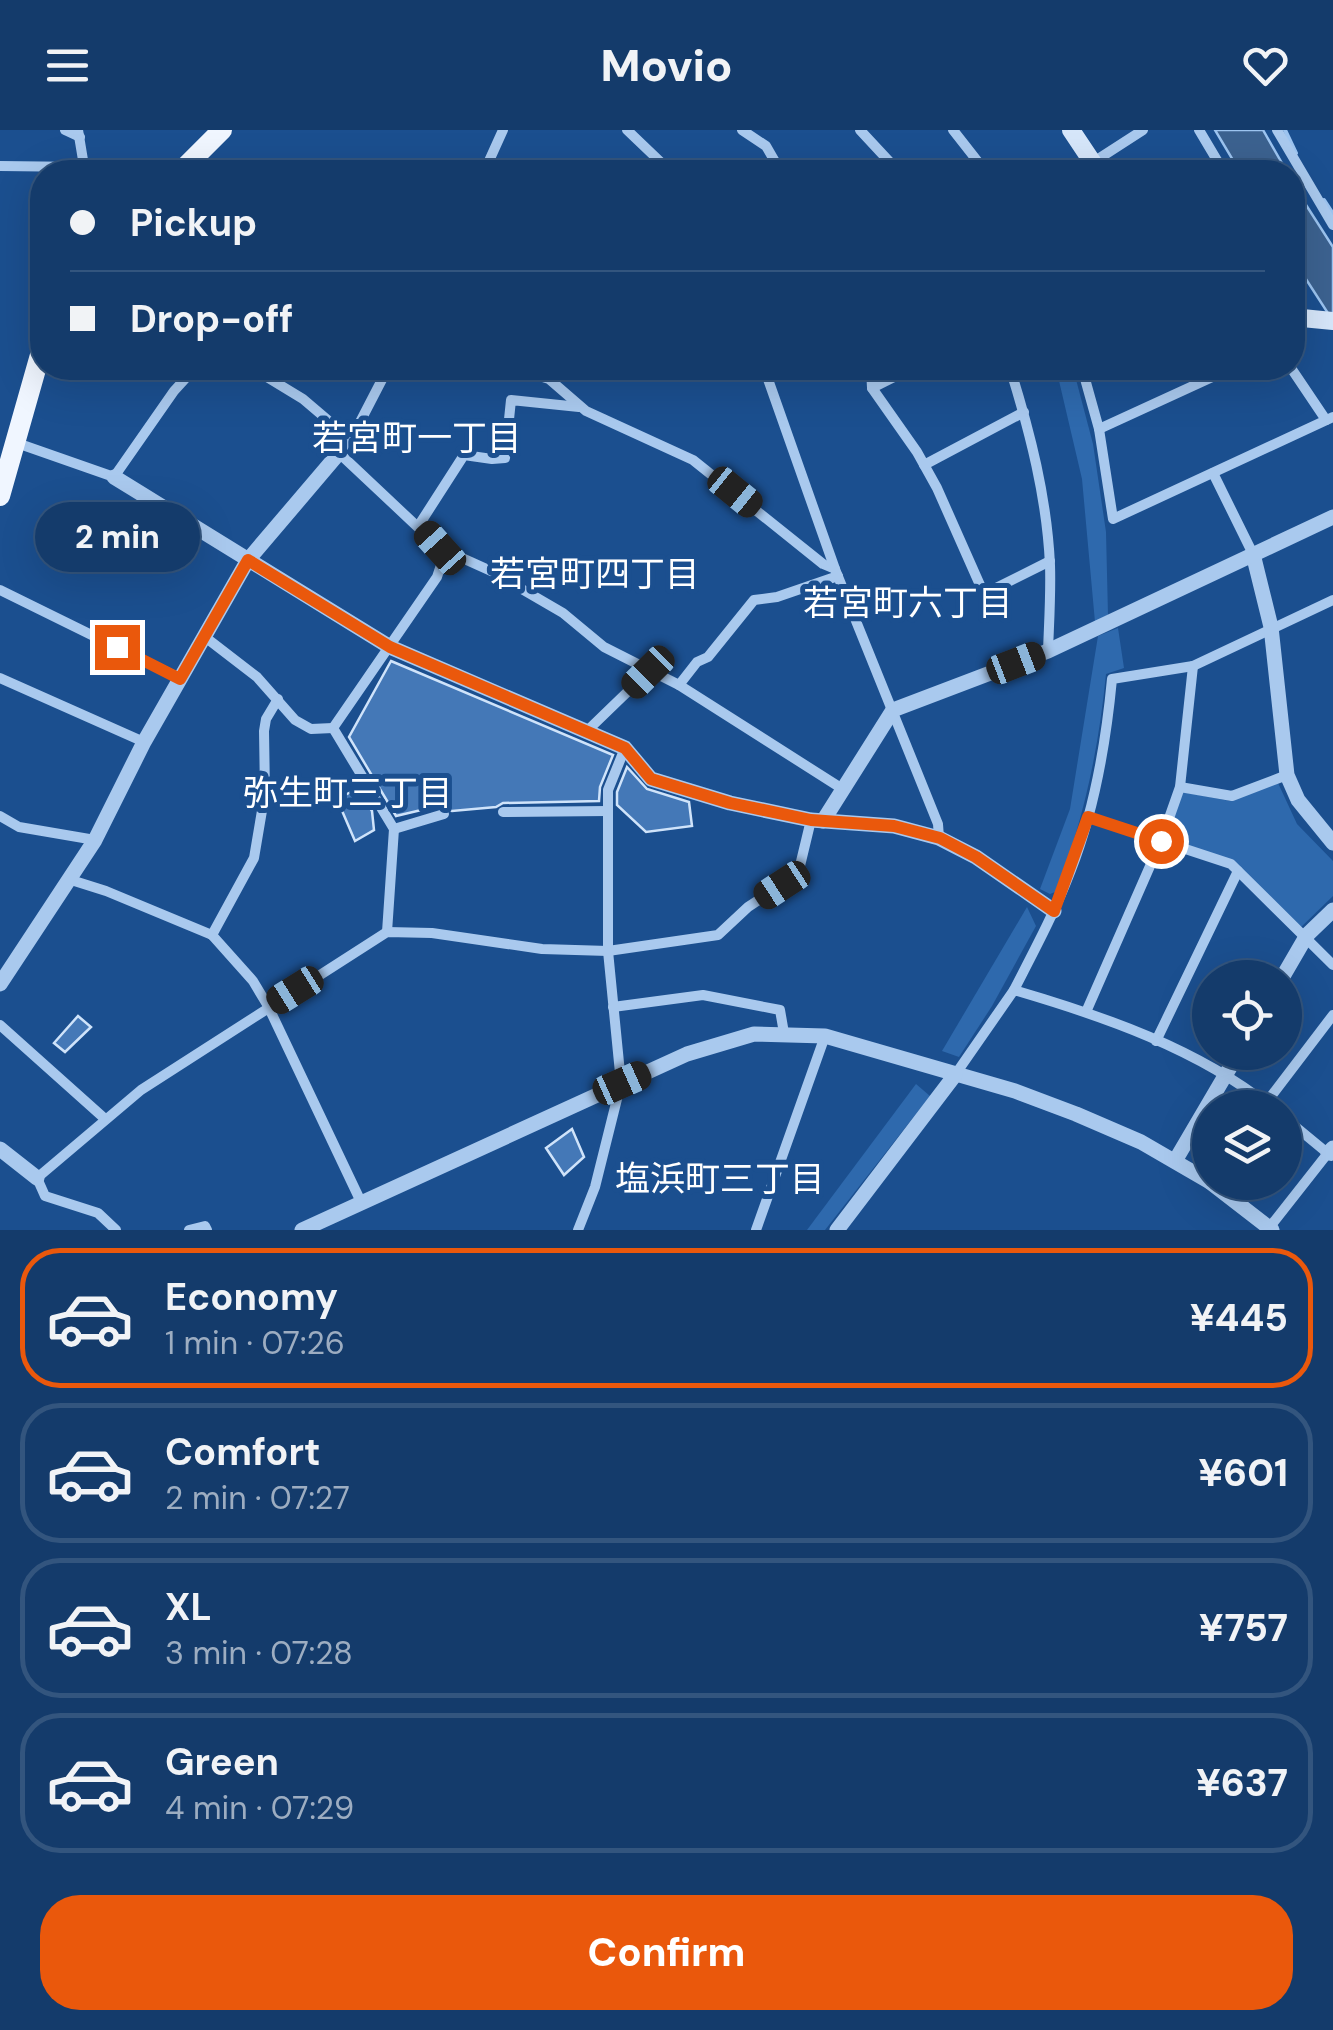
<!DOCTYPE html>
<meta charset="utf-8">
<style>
body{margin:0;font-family:"DM Sans","Noto Sans JP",sans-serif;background:#214673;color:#f1f3f6;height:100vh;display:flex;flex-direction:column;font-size:38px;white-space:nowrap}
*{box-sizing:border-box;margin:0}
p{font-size:32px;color:#9dadc1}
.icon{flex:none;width:55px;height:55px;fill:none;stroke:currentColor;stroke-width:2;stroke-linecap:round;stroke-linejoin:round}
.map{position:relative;height:1100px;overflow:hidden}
.details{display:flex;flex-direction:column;background:#143b6b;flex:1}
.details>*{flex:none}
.guide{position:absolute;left:30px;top:30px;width:1275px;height:220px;border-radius:40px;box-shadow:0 10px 40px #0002,0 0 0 2px #33557e;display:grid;align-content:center;height:220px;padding:0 40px;background:#143b6b}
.fabs{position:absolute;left:1192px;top:830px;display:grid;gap:20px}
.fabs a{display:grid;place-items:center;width:110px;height:110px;border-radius:50%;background:#143b6b;box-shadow:0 10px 40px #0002,0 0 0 2px #33557e;font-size:50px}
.end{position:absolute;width:45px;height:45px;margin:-22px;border:12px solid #ea580c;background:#fff;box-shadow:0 0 0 5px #fff}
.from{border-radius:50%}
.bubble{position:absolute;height:70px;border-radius:35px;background:#143b6b;box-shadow:0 10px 40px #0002,0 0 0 2px #33557e;font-size:32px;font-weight:800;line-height:70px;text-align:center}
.car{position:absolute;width:30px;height:60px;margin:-30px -15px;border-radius:12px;box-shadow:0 0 8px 2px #0007;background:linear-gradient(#222 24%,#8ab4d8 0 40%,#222 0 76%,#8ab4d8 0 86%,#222 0)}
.guide b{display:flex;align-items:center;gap:35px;height:95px;font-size:38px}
.guide b+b{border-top:2px solid #33557e}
.guide i{width:25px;height:25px;background:#f1f3f6}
ul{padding:18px 0 0;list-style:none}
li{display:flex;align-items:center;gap:30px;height:140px;margin:0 20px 15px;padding:0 20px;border:5px solid #33557e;border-radius:40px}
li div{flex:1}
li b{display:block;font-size:38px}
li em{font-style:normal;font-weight:800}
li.on{border-color:#ea580c}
li>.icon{width:90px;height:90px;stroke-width:1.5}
.cta{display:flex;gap:20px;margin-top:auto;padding:20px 40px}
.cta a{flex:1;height:115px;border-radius:40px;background:#ea580c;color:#fff;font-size:40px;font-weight:800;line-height:115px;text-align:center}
header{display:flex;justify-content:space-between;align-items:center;height:130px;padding:0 40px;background:#143b6b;font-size:45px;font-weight:800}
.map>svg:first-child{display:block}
.green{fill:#2e69ad}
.water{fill:#3c6290;stroke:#9cc4f0;stroke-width:2.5}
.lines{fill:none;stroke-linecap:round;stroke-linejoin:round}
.stream{stroke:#9cc4f0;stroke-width:4}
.building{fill:#4478b7;stroke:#cfe3fa;stroke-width:2.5}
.minor{stroke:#a9c9ee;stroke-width:10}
.tertiary{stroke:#a9c9ee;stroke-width:15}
.secondary{stroke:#d6e6fa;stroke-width:18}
.primary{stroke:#f0f6ff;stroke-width:20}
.route{stroke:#ea580c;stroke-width:12}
.labels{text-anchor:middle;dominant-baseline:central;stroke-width:10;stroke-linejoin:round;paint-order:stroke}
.neighbourhood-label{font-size:35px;fill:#fff;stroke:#1b4f8f}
</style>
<header><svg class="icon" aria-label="menu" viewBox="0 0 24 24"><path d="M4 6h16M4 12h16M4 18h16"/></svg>Movio<svg class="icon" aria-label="heart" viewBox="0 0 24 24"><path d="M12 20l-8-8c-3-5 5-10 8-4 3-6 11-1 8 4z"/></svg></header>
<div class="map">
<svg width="1333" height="1100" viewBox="0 0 1333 1100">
<rect width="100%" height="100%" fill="#1b4f8f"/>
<g class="green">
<polygon points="1056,238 1073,238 1093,314 1106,402 1108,485 1095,492 1082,349"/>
<path d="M1118,498l6,40 -18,6c-7,73 -23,151 -51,218l-5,2 -10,-5 30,-80 28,-173z"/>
<polygon points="1278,653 1297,694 1333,731 1333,766 1298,800 1234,731 1165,710 1183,662 1230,671"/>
<polygon points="1027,777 1036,796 992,876 959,927 942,921"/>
<polygon points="916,954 930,966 825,1100 807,1100"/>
</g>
<g class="water">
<polygon points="1215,0 1263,0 1287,42 1240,42"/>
<polygon points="1292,53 1333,117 1333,191 1293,129"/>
</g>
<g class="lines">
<g class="stream">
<polyline points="1285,0 1296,23"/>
<polyline points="1324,70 1333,84"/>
</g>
</g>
<g class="building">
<polygon points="391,531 613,625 600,657 599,671 503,673 496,677 452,681 442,675 396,686 349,607"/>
<polygon points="627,637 647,659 689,672 692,696 646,702 617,675 617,662"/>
<polygon points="357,659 372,681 374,700 355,711 337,669"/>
<polygon points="78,886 91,897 65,922 54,913"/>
<polygon points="572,999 584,1027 564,1045 546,1018"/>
</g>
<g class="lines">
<g class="minor">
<polyline points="65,0 80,7"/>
<polyline points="78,0 85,42"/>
<polyline points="627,0 671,42"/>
<polyline points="742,0 766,16 781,42"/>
<polyline points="860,0 899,42"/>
<polyline points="953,0 986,42"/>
<polyline points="1199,0 1224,42"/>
<polyline points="1277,0 1333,95"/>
<polyline points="0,36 85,37"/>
<polyline points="484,42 503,0"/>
<polyline points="1078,42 1143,0"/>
<polyline points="1292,164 1294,167"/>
<polyline points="252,238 303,269 350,309"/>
<polyline points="388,238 359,294 339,323 440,418 491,441 563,483 604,517 679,555 841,658"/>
<polyline points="515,238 549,249 586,281 693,330 823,434 835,439"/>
<polyline points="764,238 835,439 938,694 939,708"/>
<polyline points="871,238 872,258 917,322 937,358 984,464 1050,431"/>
<path d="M1010,238c20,64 37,130 40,197 1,29 -1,58 -2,86"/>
<polyline points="1082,238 1099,299 1113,389 1333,287"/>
<polyline points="1291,238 1326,290"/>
<polyline points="872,258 912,238"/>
<polyline points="1099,299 1232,238"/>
<polyline points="14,312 114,347 174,261 195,238"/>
<polyline points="924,335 1024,282"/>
<polyline points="1213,343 1253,424"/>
<polyline points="419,395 464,325 492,329 505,328 511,270 579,277"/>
<polyline points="0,460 181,549"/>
<polyline points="205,507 257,547 295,590 311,599 333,598"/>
<polyline points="0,548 144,612"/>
<polyline points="679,555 697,532 708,527 754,470 777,467 838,446"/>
<polyline points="333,598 394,699 387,802"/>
<polyline points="333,598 437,447 446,420"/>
<polyline points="588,600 648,542"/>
<polyline points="1180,657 1232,666 1287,645"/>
<polyline points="503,682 608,681"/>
<polyline points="0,686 19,697 95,710"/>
<polyline points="1088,687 1231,734 1333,835"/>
<polyline points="394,699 444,684"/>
<polyline points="68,749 106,761 212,805 253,851 268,876 362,1074"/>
<polyline points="212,805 254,728 265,663 264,601 266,589 278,569"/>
<path d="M1014,860c20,-39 41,-78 57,-120 23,-59 35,-127 41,-191l81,-13 140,-66"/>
<polyline points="613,877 703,865 780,880 784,903"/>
<polyline points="1086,882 1161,711 1180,657 1193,536"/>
<polyline points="0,895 104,988"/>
<polyline points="1156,911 1238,741"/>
<path d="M955,945l59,-85c89,26 185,59 258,118"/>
<polyline points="1266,973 1333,885"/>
<polyline points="1285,988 1331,1026"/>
<polyline points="1269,1098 1328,1023"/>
<polyline points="116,1100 98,1083 45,1066 37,1048 141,960 387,802 432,803 542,819 608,821 718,805 748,777 798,744 811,690"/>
<polyline points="189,1100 205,1096 207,1100"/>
<polyline points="578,1100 595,1057 621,953 608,821 608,660 625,618"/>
<polyline points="756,1100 825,906"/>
</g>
<g class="tertiary">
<polyline points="114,347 390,517 625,618 651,649 730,673 811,690 894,696 939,708 976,727 1054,781"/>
<polyline points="1253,424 1271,497 1287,645 1298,670 1333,713"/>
<polyline points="823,691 893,580 1048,521 1333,387"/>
<polyline points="1282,848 1307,805 1333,780"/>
<polyline points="0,854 95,710 144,612 248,430 339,323"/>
<polyline points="0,1019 37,1048"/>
<polyline points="1328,1023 1333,1018"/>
<polyline points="1175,1031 1239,922"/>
<polyline points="1210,1052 1272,1100"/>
<polyline points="302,1100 687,924 754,904 825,906 1015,961 1076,984 1141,1012 1210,1052"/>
<polyline points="837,1100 955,945"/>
</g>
<g class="secondary">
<polyline points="1071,0 1099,42"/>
<polyline points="1292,187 1333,191"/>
</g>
<g class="primary">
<polyline points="180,42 222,0"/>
<polyline points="0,366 42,218"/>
</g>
</g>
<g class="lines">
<polyline class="route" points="117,517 180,549 248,430 390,517 625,618 651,649 730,673 811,690 894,696 940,708 976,727 1054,781 1088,687 1161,711"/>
</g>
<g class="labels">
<g class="neighbourhood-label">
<text x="417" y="308">若宮町一丁目</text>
<text x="595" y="444">若宮町四丁目</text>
<text x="908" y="473">若宮町六丁目</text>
<text x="348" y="663">弥生町三丁目</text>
<text x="720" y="1049">塩浜町三丁目</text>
</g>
</g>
</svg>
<div class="fabs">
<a><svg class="icon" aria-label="locate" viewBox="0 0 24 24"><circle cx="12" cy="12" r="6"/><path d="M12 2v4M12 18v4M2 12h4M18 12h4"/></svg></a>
<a><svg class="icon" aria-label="layers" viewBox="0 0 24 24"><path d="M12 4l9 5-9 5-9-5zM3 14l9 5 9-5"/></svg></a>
</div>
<i class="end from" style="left:1161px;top:711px"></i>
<i class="end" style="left:117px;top:517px"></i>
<div class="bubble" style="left:35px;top:372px;width:165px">2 min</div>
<i class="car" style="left:735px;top:362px;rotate:129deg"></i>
<i class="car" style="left:440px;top:418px;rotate:318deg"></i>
<i class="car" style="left:1016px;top:533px;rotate:69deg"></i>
<i class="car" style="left:648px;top:542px;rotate:225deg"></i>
<i class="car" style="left:782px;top:755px;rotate:237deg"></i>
<i class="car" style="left:295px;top:860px;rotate:238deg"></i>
<i class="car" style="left:622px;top:953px;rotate:66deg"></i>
<div class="guide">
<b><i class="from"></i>Pickup</b>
<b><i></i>Drop-off</b>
</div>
</div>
<section class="details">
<ul>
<li class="on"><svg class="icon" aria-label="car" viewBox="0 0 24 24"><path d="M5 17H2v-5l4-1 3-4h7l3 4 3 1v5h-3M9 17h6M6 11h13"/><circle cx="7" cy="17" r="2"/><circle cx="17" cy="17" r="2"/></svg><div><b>Economy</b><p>1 min · 07:26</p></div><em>¥445</em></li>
<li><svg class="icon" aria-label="car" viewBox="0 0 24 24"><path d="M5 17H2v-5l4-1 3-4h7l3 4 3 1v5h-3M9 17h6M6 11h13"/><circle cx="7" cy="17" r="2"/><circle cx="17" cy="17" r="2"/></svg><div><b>Comfort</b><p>2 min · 07:27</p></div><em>¥601</em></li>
<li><svg class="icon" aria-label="car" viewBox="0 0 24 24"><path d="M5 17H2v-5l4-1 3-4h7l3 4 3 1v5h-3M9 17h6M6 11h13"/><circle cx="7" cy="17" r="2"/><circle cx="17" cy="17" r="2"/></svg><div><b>XL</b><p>3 min · 07:28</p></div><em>¥757</em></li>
<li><svg class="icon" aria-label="car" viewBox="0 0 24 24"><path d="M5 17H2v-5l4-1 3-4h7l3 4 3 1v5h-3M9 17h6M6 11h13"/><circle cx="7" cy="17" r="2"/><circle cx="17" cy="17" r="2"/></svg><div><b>Green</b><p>4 min · 07:29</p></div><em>¥637</em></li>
</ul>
<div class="cta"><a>Confirm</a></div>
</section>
